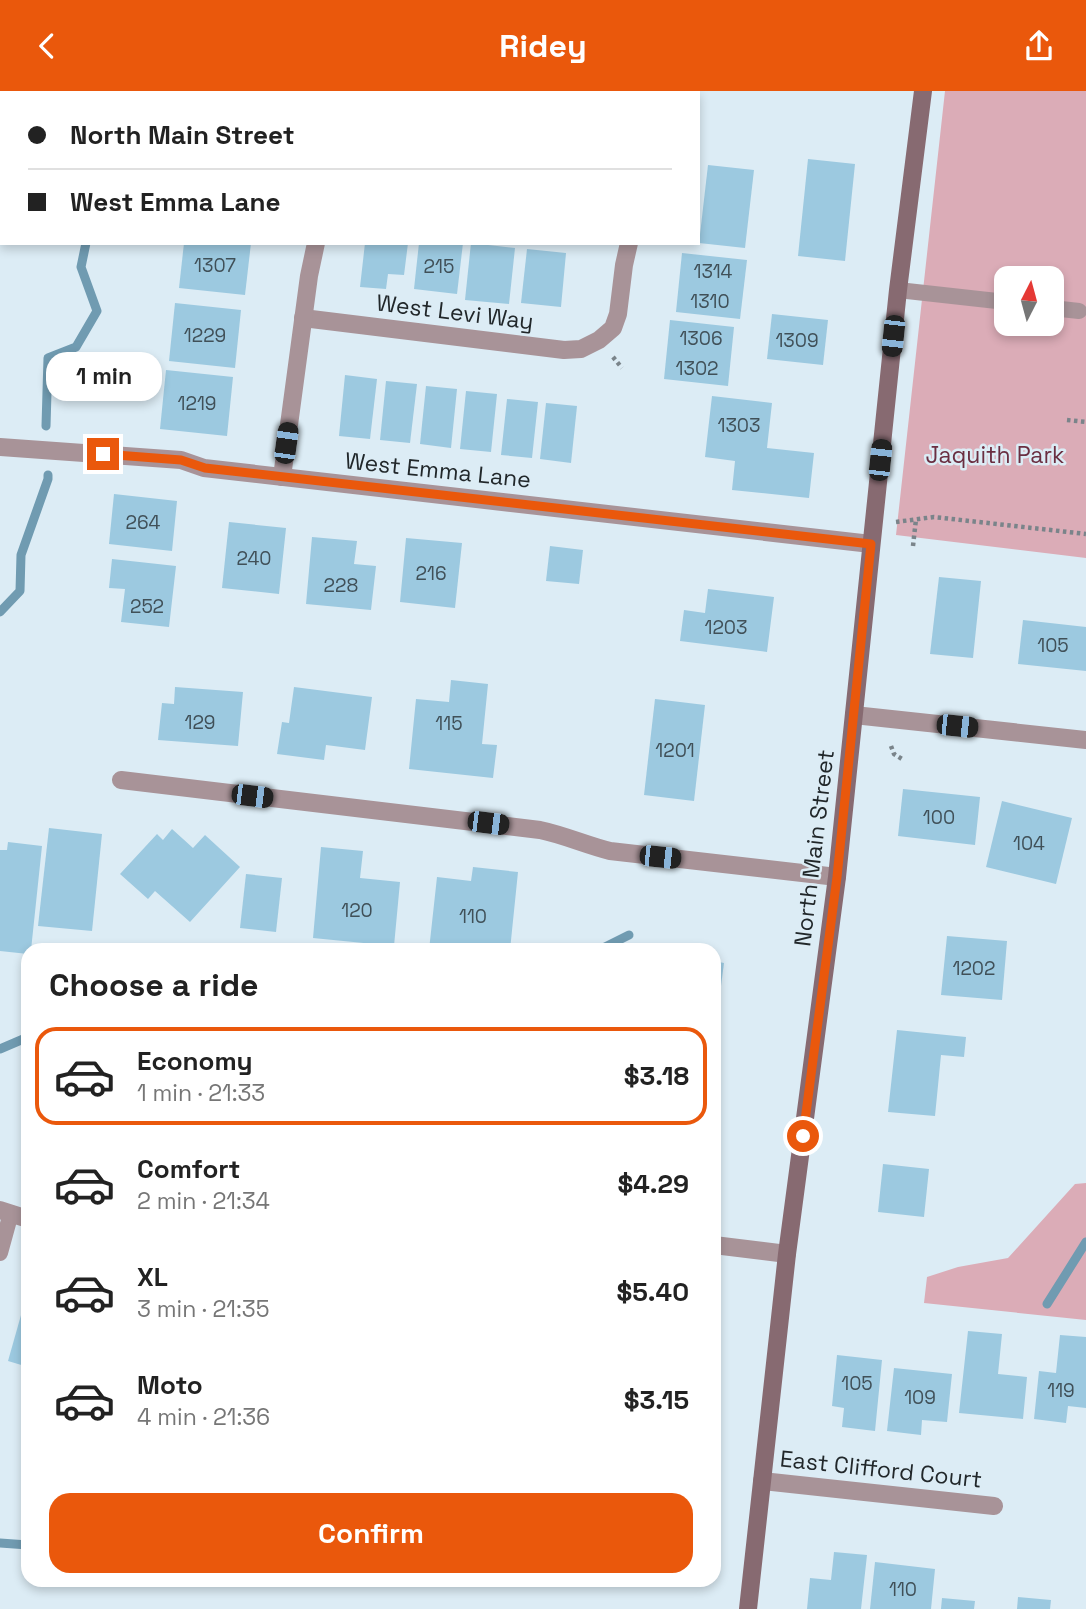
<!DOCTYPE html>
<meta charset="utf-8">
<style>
body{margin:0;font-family:"Space Grotesk",sans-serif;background:#f6f6f6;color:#222;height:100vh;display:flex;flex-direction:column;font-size:26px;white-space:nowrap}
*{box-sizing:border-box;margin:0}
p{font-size:23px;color:#767676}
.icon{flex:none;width:38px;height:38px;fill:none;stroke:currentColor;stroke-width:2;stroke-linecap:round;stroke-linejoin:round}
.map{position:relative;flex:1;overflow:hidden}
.details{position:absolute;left:21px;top:852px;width:700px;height:644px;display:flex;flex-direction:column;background:#fff;border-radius:21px;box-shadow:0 4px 10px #0003}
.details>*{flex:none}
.banner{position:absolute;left:0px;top:0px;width:700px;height:154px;box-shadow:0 4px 10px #0003;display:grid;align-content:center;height:154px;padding:0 28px;background:#fff}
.needle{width:46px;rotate:6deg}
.tools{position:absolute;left:994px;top:175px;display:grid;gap:14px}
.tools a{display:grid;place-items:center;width:70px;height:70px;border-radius:14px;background:#fff;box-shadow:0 4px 10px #0003;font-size:35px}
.end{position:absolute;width:32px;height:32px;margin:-16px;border:9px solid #ea580c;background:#fff;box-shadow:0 0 0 4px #fff}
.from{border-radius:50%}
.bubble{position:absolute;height:49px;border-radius:21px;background:#fff;box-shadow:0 4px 10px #0003;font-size:23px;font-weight:700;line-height:49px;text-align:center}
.car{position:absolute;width:21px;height:42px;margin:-21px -10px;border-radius:9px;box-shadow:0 0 5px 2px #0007;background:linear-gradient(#222 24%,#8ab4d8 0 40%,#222 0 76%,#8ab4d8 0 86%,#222 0)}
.banner b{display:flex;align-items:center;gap:24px;height:66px;font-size:26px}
.banner b+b{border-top:2px solid #e0e0e0}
.banner i{width:18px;height:18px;background:#222}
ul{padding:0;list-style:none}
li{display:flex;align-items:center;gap:21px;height:98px;margin:0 14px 10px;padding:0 14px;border:4px solid transparent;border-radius:21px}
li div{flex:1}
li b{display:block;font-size:26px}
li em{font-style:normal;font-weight:700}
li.active{border-color:#ea580c}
li>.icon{width:63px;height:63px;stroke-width:1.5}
h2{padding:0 28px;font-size:32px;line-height:84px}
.cta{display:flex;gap:14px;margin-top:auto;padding:14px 28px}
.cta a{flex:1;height:80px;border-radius:21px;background:#ea580c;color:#fff;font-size:28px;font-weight:700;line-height:80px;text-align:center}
header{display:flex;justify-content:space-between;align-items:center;height:91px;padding:0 28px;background:#ea580c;color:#fff;font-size:32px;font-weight:700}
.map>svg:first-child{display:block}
.green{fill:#dbacb7;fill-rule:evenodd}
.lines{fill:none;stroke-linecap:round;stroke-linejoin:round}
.stream{stroke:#709bb1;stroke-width:9}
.building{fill:#9cc9e0}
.path{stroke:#7a848a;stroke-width:4.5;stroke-dasharray:3.5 3.5;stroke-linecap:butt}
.lane{stroke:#a89398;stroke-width:16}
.street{stroke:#a89398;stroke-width:18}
.secondary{stroke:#876a71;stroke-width:18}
.route{stroke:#ea580c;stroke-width:9}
.labels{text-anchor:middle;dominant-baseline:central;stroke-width:5;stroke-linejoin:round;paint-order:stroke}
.number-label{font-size:19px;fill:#405058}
.street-label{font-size:23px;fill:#21272a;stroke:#dcecf5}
.park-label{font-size:23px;fill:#6a2e41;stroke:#dcecf5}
</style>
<header><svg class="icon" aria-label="back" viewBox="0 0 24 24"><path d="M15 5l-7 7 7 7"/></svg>Ridey<svg class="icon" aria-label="share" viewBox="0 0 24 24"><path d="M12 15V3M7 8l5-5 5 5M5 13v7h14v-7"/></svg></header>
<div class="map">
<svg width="1086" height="1518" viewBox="0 0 1086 1518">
<rect width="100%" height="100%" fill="#dcecf5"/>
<g class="green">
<path d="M945,0h141v467l-190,-23zM1006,187h46v46h-46z"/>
<polygon points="1086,1092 1086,1229 924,1212 927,1186 958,1176 1008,1167 1075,1093"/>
</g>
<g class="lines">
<g class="stream">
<polyline points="131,2 132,0"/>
<polyline points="46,335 48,267 76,256 97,220 81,176 86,152"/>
<polyline points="0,521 20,500 21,464 48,388 48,384"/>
<polyline points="599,859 629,844"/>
<polyline points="0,958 28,946"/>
<polyline points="1047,1213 1086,1151"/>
<polyline points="0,1452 28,1454"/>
</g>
</g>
<g class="building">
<polygon points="808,68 855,73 845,170 798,165"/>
<polygon points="708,74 754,79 745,157 699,152"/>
<polygon points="184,152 251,152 245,204 179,197"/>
<polygon points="365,152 408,152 404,184 388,183 386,198 360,196"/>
<polygon points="419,152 463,152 457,203 414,198"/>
<polygon points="471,152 515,157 509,213 465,209"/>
<polygon points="527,158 566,162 561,216 521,212"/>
<polygon points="682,162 747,169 740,228 676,221"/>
<polygon points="175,212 241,219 235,277 169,270"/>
<polygon points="772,223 828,229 823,274 767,268"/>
<polygon points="670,229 734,236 728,295 664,288"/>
<polygon points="166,279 233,286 227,345 160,338"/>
<polygon points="345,284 377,288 370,348 339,345"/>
<polygon points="386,290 417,293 410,352 380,349"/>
<polygon points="426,295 457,298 451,357 420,353"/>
<polygon points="466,300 497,303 491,361 460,358"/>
<polygon points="712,305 772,312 767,357 814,362 809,407 732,399 735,370 705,366"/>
<polygon points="507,308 538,311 532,367 501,364"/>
<polygon points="546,312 577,315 571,372 540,368"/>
<polygon points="114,403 177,410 172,460 109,453"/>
<polygon points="229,431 286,437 279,503 222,497"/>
<polygon points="312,446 357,450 354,473 376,475 371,519 306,513"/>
<polygon points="406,447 462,452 455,517 400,511"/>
<polygon points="550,455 583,459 579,493 546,490"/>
<polygon points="112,468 176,475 169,536 121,531 125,498 109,497"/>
<polygon points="939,486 981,490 973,567 930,563"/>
<polygon points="708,498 774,506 767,561 680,550 684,519 705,522"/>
<polygon points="1023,529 1086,536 1086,580 1018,573"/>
<polygon points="451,589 488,593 482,653 497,654 493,687 409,678 416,608 449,611"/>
<polygon points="175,596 243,601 238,655 158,649 162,612 174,613"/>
<polygon points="294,596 372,606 365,659 326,654 324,669 277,663 282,631 289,632"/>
<polygon points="655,608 705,614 694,710 644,704"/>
<polygon points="903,698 980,706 975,754 898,745"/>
<polygon points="1002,710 1072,727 1056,793 986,776"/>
<polygon points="49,737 102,743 92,840 38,835"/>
<polygon points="172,738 193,757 205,744 240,776 190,831 155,800 148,808 120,783 157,743 163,749"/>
<polygon points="8,751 42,755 31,859 28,859 28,863 0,860 0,759 7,759"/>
<polygon points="321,756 363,760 360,787 400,791 394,855 313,847"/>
<polygon points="473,776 518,781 510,859 429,859 437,786 471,790"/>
<polygon points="246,783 282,787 276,841 240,837"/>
<polygon points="947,845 1007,850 1002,909 941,904"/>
<polygon points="714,870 724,872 716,933 714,933"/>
<polygon points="897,939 966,946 964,966 941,964 935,1025 888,1021"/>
<polygon points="883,1073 929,1078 924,1126 878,1121"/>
<polygon points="27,1203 28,1204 28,1276 8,1270"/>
<polygon points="968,1240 1002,1243 998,1283 1027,1286 1023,1328 959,1322"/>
<polygon points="1060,1244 1086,1246 1086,1317 1068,1315 1066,1332 1034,1328 1039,1280 1056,1282"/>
<polygon points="837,1264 882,1269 875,1340 842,1336 844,1317 832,1315"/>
<polygon points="894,1277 952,1283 947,1331 922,1329 921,1344 887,1340"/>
<polygon points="834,1461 867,1464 861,1518 807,1518 810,1487 831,1489"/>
<polygon points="875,1471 935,1478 931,1518 870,1518"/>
<polygon points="1018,1506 1051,1509 1050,1518 1017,1518"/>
<polygon points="942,1507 975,1510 974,1518 941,1518"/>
</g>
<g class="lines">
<g class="path">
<polyline points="613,266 622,277"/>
<polyline points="1067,329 1086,331"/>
<polyline points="896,431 934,426 1086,443"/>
<polyline points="913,455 916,428"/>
<polyline points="891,655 894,663 902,668"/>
</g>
<g class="lane">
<polyline points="898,199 1006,211"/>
<polyline points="1052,217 1079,220"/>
<polyline points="0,1162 11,1122"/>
</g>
<g class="street">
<polyline points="366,2 367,0"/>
<polyline points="676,2 676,0"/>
<polyline points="303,227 564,259 581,258 599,249 613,237 618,223 624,174 629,152"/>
<polyline points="0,356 181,369 204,377 871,453"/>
<polyline points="282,386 309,185 316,152"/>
<polyline points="854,624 1086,649"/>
<path d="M121,689l419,50c24,5 46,15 70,21l227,26"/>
<polyline points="0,1119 28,1128"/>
<polyline points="714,1154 787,1163"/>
<polyline points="762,1390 994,1415"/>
</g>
<polyline class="secondary" points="748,1518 787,1163 837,786 898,199 923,0"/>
</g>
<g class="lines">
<polyline class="route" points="103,363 181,369 205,377 871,453 837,786 803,1045"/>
</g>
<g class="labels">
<g class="number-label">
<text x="215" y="174">1307</text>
<text x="439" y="175">215</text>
<text x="713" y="180">1314</text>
<text x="710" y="210">1310</text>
<text x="205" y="244">1229</text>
<text x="701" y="247">1306</text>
<text x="797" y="249">1309</text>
<text x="697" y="277">1302</text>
<text x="197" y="312">1219</text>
<text x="739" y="334">1303</text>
<text x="143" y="431">264</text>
<text x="254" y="467">240</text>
<text x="431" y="482">216</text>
<text x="341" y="494">228</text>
<text x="147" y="515">252</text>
<text x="726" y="536">1203</text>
<text x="1053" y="554">105</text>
<text x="200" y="631">129</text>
<text x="449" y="632">115</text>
<text x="675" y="659">1201</text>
<text x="939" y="726">100</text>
<text x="1029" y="752">104</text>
<text x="357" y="819">120</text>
<text x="473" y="825">110</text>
<text x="974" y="877">1202</text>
<text x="857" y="1292">105</text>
<text x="1061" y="1299">119</text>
<text x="920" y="1306">109</text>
<text x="903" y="1498">110</text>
</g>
<g class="street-label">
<text transform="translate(455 221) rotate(7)">West Levi Way</text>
<text transform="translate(438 379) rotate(6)">West Emma Lane</text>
<text transform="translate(814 757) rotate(-83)">North Main Street</text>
<text transform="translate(881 1378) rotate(6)">East Clifford Court</text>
</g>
<g class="park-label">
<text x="995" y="364">Jaquith Park</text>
</g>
</g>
</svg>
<div class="tools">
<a><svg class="needle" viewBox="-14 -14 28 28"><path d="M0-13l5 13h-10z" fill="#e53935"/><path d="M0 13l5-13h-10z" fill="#767676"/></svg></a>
</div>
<i class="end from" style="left:803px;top:1045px"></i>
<i class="end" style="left:103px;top:363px"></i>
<div class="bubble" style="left:46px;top:261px;width:116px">1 min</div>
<i class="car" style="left:893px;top:245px;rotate:186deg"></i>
<i class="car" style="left:286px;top:352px;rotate:8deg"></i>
<i class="car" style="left:880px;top:369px;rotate:6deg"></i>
<i class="car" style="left:957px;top:635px;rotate:96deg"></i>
<i class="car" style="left:252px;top:705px;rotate:97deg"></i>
<i class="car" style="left:488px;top:732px;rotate:97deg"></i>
<i class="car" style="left:660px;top:766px;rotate:96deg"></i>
<div class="banner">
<b><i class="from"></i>North Main Street</b>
<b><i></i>West Emma Lane</b>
</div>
<section class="details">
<h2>Choose a ride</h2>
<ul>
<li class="active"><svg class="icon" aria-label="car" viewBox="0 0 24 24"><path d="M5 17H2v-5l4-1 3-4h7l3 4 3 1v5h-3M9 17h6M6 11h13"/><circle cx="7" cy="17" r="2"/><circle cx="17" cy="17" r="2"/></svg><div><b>Economy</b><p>1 min · 21:33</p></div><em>$3.18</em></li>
<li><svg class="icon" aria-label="car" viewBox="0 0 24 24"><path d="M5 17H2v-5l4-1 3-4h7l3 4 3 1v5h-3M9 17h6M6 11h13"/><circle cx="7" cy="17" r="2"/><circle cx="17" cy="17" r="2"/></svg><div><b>Comfort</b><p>2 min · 21:34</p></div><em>$4.29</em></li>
<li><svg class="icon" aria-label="car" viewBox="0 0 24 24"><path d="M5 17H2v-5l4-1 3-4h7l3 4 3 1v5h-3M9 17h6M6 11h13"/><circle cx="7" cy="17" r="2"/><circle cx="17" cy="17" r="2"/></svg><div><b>XL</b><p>3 min · 21:35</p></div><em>$5.40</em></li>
<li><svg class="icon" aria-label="car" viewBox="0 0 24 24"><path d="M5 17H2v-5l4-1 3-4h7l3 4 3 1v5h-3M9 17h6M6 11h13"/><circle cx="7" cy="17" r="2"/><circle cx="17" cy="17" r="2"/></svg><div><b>Moto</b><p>4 min · 21:36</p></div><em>$3.15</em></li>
</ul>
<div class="cta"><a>Confirm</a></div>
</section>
</div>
